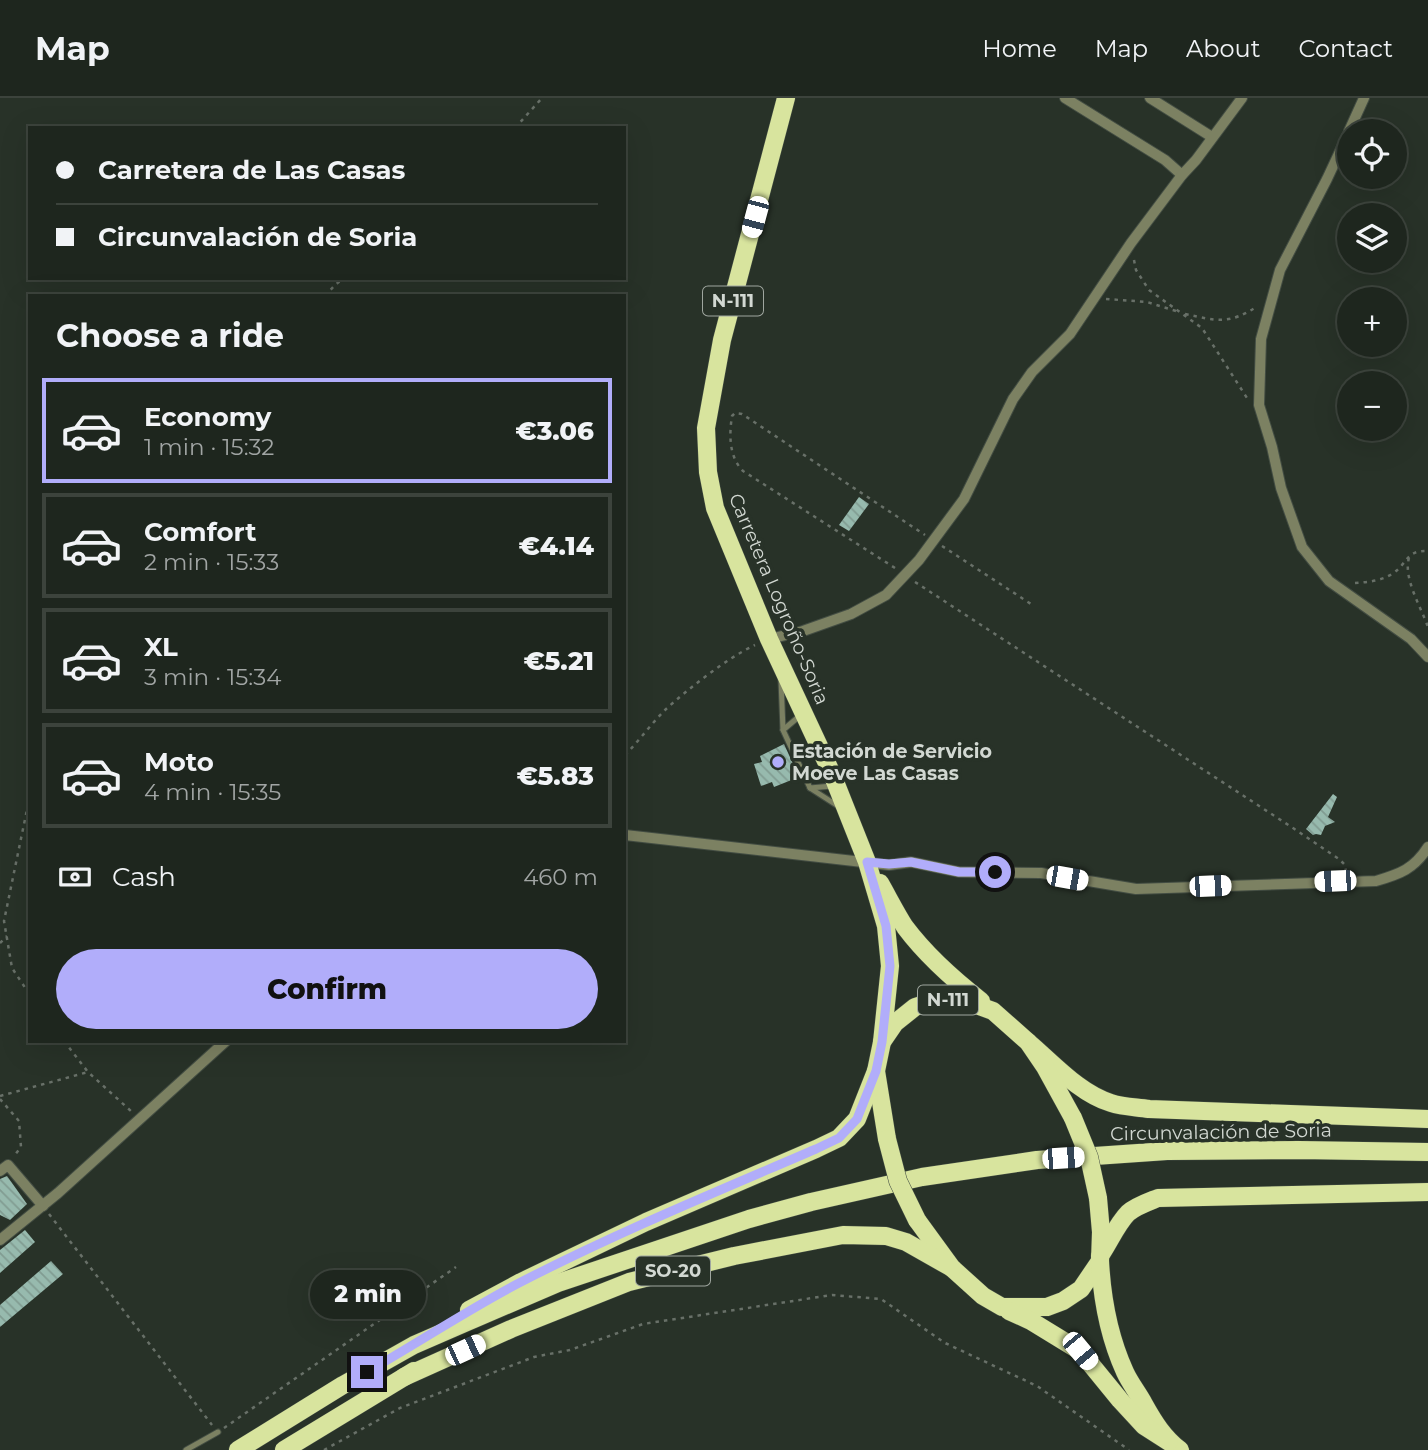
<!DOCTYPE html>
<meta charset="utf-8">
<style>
body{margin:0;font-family:Montserrat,sans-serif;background:#262e27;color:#f1f3f6;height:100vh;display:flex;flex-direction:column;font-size:26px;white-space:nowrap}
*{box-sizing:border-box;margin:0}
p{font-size:23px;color:#a1a5a4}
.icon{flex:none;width:38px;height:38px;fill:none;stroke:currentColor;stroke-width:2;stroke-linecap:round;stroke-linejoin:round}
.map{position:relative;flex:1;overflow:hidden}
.side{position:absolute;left:28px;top:196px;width:598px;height:749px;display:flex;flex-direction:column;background:#1e261e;border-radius:0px;box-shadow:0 7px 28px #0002,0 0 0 2px #3c433c}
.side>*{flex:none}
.guide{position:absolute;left:28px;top:28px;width:598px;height:154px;border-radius:0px;box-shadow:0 7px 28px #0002,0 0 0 2px #3c433c;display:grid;align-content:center;height:154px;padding:0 28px;background:#1e261e}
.buttons{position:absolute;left:1337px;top:21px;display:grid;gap:14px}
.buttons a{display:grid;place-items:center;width:70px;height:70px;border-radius:50%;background:#1e261e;box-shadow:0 7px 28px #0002,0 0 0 2px #3c433c;font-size:35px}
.end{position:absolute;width:32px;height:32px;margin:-16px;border:9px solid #b1adfa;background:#111;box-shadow:0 0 0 4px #111}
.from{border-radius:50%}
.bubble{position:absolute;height:49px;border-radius:24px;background:#1e261e;box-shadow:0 7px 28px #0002,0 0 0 2px #3c433c;font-size:23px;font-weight:800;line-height:49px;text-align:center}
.car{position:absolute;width:21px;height:42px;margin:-21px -10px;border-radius:9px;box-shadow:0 0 5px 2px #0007;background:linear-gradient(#fff 24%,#345 0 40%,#fff 0 76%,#345 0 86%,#fff 0)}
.guide b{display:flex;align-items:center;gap:24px;height:66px;font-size:26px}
.guide b+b{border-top:2px solid #3c433c}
.guide i{width:18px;height:18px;background:#f1f3f6}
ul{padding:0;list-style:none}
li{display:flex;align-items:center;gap:21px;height:105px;margin:0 14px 10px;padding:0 14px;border:4px solid #3c433c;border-radius:0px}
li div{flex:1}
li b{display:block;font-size:26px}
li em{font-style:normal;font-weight:800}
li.selected{border-color:#b1adfa}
li>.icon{width:63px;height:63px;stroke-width:1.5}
h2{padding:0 28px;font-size:32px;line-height:84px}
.pay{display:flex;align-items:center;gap:18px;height:77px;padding:0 28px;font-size:26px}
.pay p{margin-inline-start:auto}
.primary-button{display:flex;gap:14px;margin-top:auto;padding:14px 28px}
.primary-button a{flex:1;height:80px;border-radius:42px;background:#b1adfa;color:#111;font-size:28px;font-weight:800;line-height:80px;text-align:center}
header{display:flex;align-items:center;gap:42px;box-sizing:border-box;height:98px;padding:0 35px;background:#1e261e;border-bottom:2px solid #3c433c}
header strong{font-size:33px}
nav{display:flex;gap:38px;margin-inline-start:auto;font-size:24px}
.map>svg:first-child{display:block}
.building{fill:url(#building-back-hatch)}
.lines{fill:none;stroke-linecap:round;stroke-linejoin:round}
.service-casing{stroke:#434d43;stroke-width:7}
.minor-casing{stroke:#434d43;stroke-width:12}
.trunk-casing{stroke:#434d43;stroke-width:19}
.path{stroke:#687068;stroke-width:2.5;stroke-dasharray:3.5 5;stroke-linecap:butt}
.service{stroke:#7c8162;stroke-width:5}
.minor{stroke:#7c8162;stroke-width:10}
.trunk{stroke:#d8e49e;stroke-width:18}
.trunk-bridge-casing{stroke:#434d43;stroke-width:19;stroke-linecap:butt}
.trunk-bridge{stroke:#d8e49e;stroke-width:18}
.route{stroke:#b1adfa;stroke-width:9}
.poi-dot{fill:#b1adfa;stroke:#283228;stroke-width:2.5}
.labels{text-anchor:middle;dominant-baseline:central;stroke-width:7;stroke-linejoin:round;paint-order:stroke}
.shield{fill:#283228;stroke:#9fa69f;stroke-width:2}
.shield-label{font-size:18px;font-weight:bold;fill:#d2d8d2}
.street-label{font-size:19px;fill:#d2d8d2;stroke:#283228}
.poi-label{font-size:19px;font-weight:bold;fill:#d2d8d2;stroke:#283228;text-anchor:start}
</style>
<header>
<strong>Map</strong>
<nav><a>Home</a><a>Map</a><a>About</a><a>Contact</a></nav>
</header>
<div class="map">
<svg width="1428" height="1352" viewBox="0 0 1428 1352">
<defs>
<pattern id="building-back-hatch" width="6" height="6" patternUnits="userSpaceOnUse" patternTransform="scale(1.75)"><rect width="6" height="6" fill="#97baae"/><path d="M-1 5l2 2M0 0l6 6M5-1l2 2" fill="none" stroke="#819c92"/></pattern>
</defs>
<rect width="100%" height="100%" fill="#283228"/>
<g class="building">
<polygon points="859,399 869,406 849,433 839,427"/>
<polygon points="784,646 799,679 774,689 772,684 761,688 754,666 762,664 760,658"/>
<polygon points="1333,696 1337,699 1328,719 1335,724 1325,728 1321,737 1316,736 1313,737 1306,731"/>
<polygon points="7,1078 27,1106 10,1122 0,1117 0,1081"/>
<polygon points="25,1132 35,1144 0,1175 0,1152"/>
<polygon points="51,1163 63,1176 0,1229 0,1207"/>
</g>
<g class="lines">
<defs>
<g id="service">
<polyline points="781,582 783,632 810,690 838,708"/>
<polyline points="783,632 802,616"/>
<polyline points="810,690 832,688"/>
<polyline points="186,1352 218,1334"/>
</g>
<g id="minor">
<polyline points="1065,0 1165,62 1182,77"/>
<polyline points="1150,0 1212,39"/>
<polyline points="1349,33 1364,0"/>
<polyline points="1349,34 1327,81 1280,172 1261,241 1259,307 1272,349 1281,390 1302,449 1329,483 1411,541 1428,559"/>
<polyline points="769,541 803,533 851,516 886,497 919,462 964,401 1013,301 1032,274 1070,236 1131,145 1182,77 1196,62 1242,0"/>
<path d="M625,737l264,30 22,-3 48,10 82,1 95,16 240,-8c24,-7 38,-12 52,-34"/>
<polyline points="0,1073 8,1067 43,1108"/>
<polyline points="0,1142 58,1095 226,943"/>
</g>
<g id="trunk">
<polyline points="786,0 722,242 706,330 708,374 715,410 769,541 832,676 867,764 886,828 890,868 882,944"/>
<path d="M880,785c8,14 16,30 25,44 21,28 49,53 76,74"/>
<path d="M1028,944c26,22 51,51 83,61 12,4 25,4 38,6l279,10"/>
<polyline points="887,1041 876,973 882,944 895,925 915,909 937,902 960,901 993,913 1028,944 1045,969 1073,1020"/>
<polyline points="917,1122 952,1170 983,1198 1002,1209 1047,1209 1063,1203 1081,1191 1100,1163 1101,1134 1098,1100"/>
<path d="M1100,1158c9,-13 17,-32 28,-43 8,-7 20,-11 30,-15l270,-6"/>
<path d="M1100,1163c2,38 9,76 25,111 5,11 13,21 19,32 10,18 20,34 36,46"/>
<polyline points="469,1212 521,1184 646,1124 816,1051 839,1040 857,1021 876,973"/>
<polyline points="1009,1213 1031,1223 1080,1253 1120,1302 1144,1328 1169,1344"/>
<polyline points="404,1279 511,1231 629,1184 734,1158 843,1137 886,1138 906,1144 952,1170"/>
<polyline points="238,1352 343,1287 414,1247 467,1224 558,1185 749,1121 811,1104 922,1079 1037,1062 1167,1053 1299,1052 1428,1054"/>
<polyline points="284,1352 414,1273"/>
</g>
</defs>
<use href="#service" class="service-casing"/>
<use href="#minor" class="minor-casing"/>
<use href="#trunk" class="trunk-casing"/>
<g class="path">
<polyline points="515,30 542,0"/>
<polyline points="1134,162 1136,172 1149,192 1202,230 1247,300"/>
<polyline points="325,198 335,187 344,180"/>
<polyline points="1106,201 1147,204 1179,214"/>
<path d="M1185,216c33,7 43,11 73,-8"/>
<polyline points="942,448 1031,506"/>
<path d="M1409,460c-6,20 12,49 19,69"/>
<path d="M895,470l-152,-97c-14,-14 -14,-36 -11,-55l3,-3 7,1 183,121"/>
<polyline points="915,484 1293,730 1339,761 1345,767 1346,774"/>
<path d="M1355,485c13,-1 26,-2 37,-9 16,-10 13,-24 36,-23"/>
<path d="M625,657c14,-14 26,-31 40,-45 23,-21 62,-52 90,-65"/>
<polyline points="30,697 4,823 12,870 30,897"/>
<polyline points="0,845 7,838"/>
<polyline points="64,943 88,974 132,1014"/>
<polyline points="0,998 88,974"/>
<polyline points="0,1001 19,1023 21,1049 14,1058"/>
<polyline points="49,1116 212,1327"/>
<polyline points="224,1330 456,1169"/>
<polyline points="324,1352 400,1310 534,1259 570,1252 643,1226 832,1197 881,1201 945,1245 1037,1288 1129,1352"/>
</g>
<use href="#service" class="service"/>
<use href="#minor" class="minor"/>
<use href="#trunk" class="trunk"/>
<defs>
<g id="trunk-bridge">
<polyline points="1073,1020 1089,1059 1098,1100"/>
<polyline points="887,1041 898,1083 917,1122"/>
</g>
</defs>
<use href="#trunk-bridge" class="trunk-bridge-casing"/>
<use href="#trunk-bridge" class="trunk-bridge"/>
</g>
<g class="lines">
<path class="route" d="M367,1274c51,-29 100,-62 152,-89 97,-50 197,-91 297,-134l23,-11 18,-19 19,-48 6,-29 8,-76 -4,-40 -19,-64 22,2 22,-2 48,10h36"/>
</g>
<circle class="poi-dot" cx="778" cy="664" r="7"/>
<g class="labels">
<g class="shield">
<rect x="703" y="188.5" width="60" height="29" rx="5"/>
<rect x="918" y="887.5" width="60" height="29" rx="5"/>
<rect x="636" y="1158.5" width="74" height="29" rx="5"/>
</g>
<g class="shield-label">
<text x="733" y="203">N-111</text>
<text x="948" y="902">N-111</text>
<text x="673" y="1173">SO-20</text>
</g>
<g class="street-label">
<text transform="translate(779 501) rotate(67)">Carretera Logroño-Soria</text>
<text transform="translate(1221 1034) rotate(-1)">Circunvalación de Soria</text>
</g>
<g class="poi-label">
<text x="792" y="653">Estación de Servicio<tspan x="792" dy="22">Moeve Las Casas</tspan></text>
</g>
</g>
</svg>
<div class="buttons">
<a><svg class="icon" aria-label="locate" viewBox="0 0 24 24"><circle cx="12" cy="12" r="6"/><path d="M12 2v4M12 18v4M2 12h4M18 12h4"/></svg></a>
<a><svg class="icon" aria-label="layers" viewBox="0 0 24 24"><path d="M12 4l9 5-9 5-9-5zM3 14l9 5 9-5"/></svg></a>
<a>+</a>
<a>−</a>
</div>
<i class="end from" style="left:995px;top:774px"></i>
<i class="end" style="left:367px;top:1274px"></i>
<div class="bubble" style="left:310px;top:1172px;width:116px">2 min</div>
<i class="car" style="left:755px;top:119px;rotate:195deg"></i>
<i class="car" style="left:1067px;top:780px;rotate:100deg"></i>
<i class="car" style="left:1335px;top:783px;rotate:268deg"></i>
<i class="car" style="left:1210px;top:788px;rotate:88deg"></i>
<i class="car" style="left:1063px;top:1060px;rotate:86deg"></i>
<i class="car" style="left:465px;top:1252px;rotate:65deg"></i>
<i class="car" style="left:1080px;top:1253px;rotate:140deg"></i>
<div class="guide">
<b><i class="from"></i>Carretera de Las Casas</b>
<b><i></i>Circunvalación de Soria</b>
</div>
<section class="side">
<h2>Choose a ride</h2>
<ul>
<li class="selected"><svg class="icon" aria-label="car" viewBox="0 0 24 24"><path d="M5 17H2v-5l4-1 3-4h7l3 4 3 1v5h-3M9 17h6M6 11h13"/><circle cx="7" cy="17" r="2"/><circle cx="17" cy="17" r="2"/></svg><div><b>Economy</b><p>1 min · 15:32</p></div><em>€3.06</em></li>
<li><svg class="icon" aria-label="car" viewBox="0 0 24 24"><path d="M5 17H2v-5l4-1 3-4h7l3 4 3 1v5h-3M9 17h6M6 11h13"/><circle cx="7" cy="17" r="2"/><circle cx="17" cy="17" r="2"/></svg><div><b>Comfort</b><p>2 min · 15:33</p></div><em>€4.14</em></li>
<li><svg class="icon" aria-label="car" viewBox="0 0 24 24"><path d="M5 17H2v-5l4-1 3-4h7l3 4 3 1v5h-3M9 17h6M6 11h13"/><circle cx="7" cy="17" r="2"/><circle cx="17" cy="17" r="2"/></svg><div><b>XL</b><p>3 min · 15:34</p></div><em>€5.21</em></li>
<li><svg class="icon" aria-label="car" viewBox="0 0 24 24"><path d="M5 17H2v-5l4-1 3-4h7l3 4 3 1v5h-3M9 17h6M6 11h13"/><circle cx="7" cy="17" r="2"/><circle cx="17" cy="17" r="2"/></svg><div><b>Moto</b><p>4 min · 15:35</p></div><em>€5.83</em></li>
</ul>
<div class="pay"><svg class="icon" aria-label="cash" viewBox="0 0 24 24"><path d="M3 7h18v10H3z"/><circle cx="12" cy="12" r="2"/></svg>Cash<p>460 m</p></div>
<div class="primary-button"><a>Confirm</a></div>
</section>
</div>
